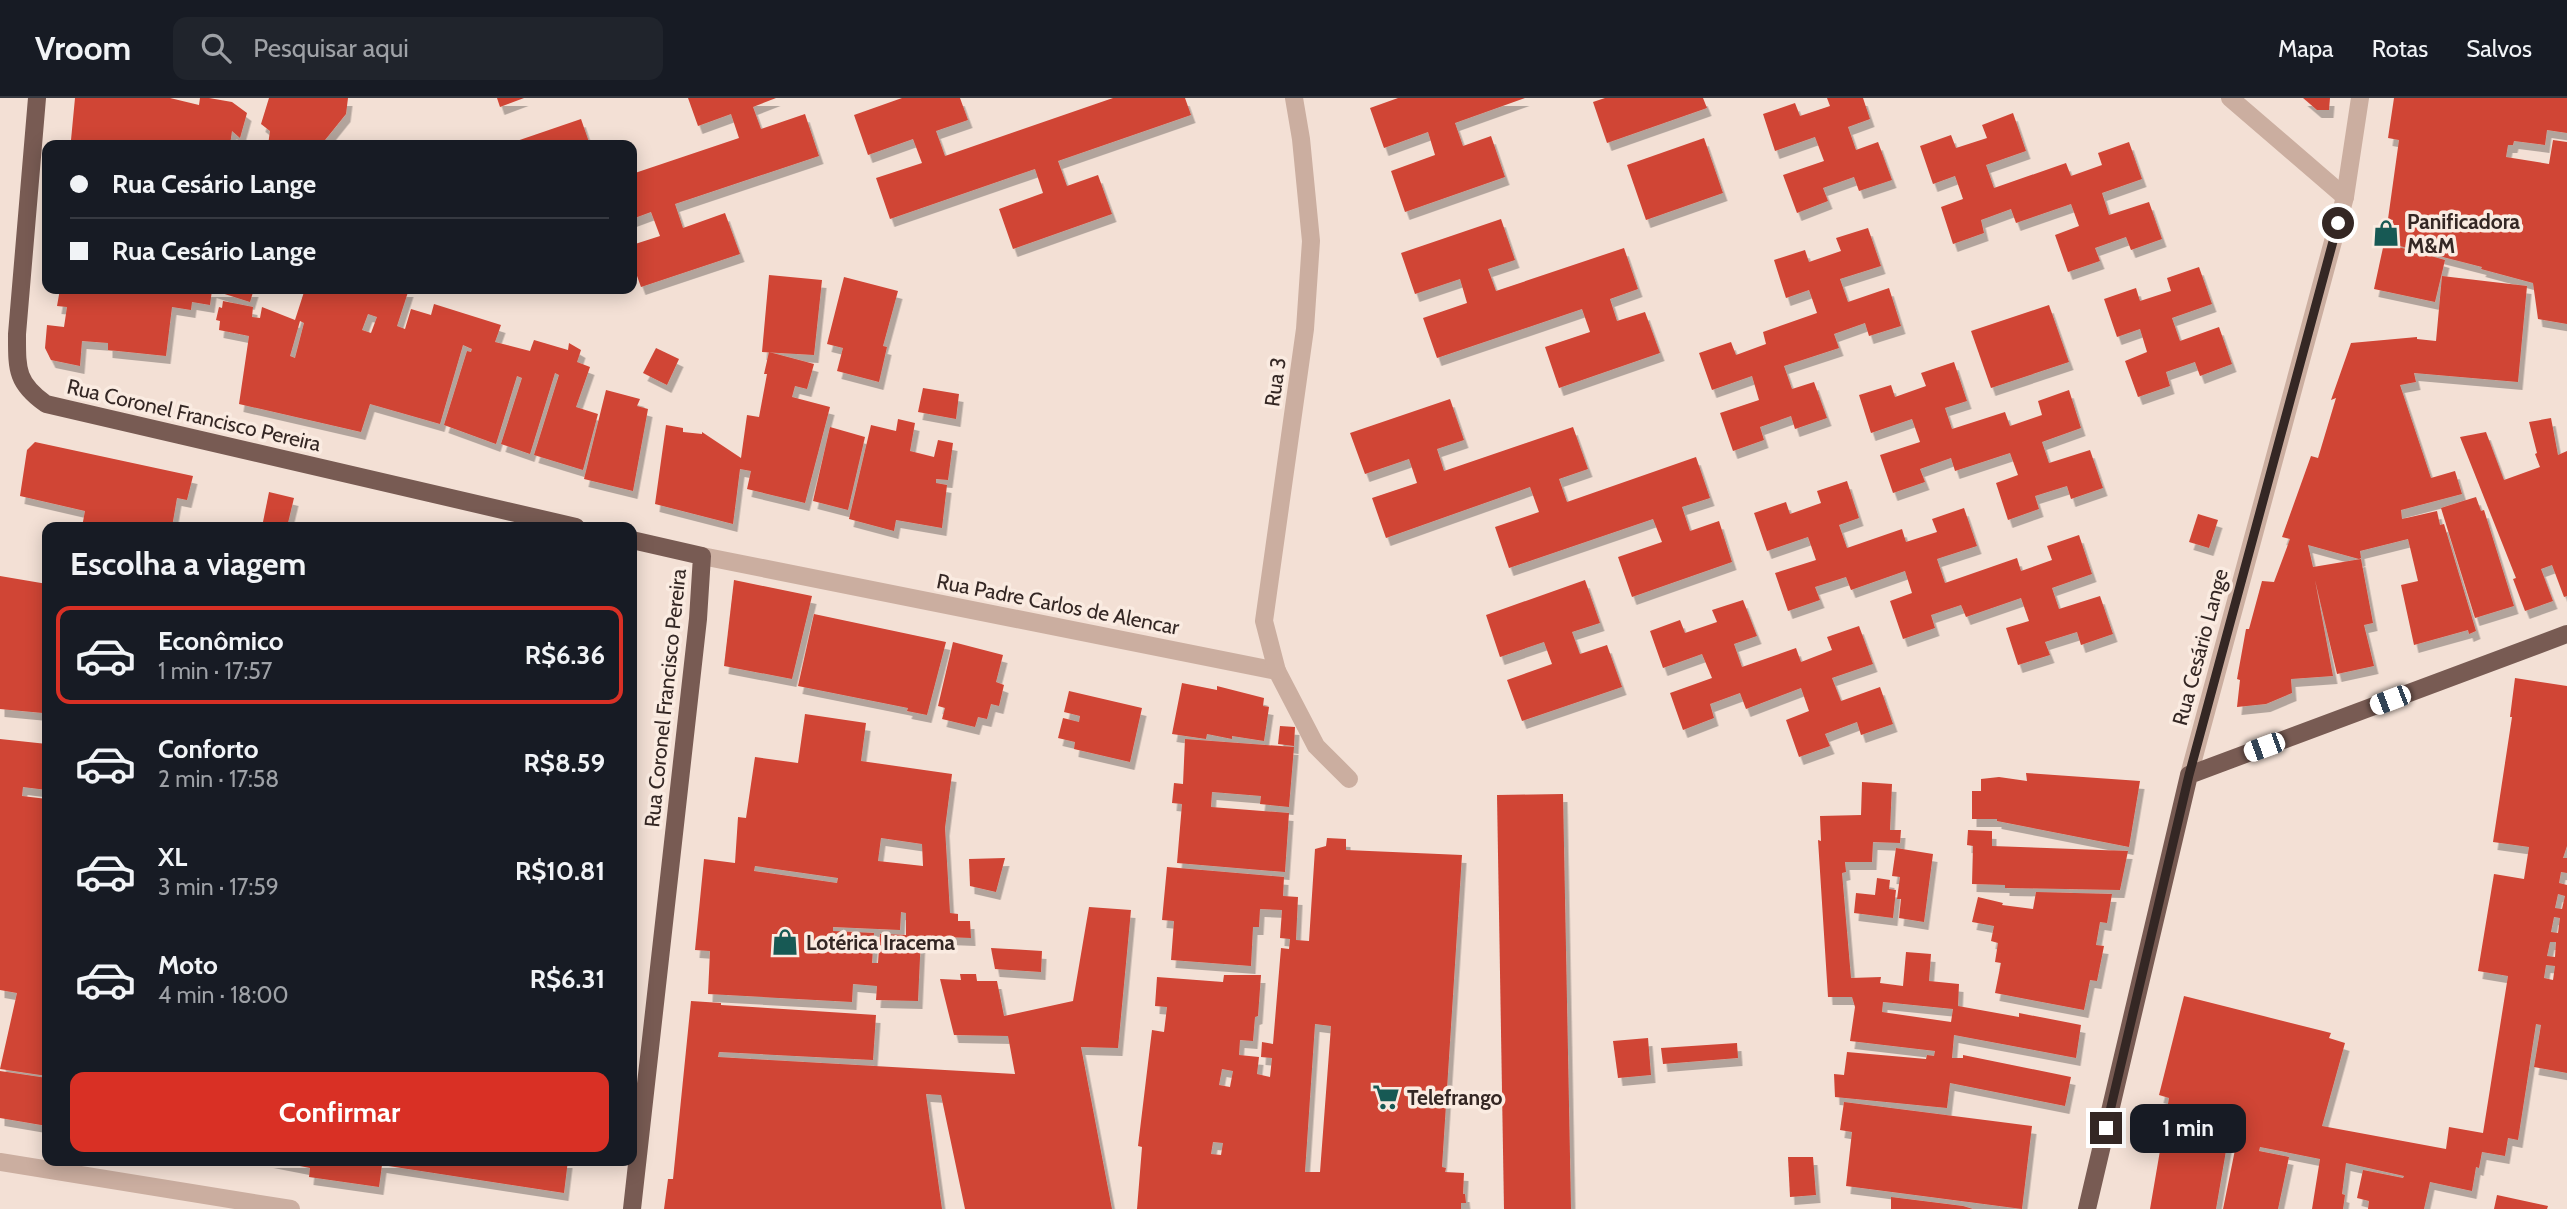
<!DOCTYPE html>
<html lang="pt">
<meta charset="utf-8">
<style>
body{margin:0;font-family:Cabin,sans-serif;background:#20242c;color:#f1f3f6;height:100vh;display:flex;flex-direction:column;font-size:26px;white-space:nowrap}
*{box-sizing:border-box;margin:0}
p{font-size:23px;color:#9ea1a6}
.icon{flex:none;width:38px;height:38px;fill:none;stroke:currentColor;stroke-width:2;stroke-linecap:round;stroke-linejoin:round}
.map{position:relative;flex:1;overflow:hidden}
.side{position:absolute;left:42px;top:424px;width:595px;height:644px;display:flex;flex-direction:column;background:#171b24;border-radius:14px;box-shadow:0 4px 18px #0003}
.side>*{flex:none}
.top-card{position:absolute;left:42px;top:42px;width:595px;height:154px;border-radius:14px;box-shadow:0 4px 18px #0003;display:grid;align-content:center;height:154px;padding:0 28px;background:#171b24}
.end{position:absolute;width:32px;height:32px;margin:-16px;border:9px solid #342724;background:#fff;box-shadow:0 0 0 4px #fff}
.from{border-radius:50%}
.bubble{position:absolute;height:49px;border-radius:14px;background:#171b24;box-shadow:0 4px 18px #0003;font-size:23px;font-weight:700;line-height:49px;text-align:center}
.car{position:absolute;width:21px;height:42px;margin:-21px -10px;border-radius:9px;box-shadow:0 0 5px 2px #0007;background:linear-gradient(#fff 24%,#345 0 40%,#fff 0 76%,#345 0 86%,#fff 0)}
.top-card b{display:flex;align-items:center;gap:24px;height:66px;font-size:26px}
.top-card b+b{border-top:2px solid #363941}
.top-card i{width:18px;height:18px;background:#f1f3f6}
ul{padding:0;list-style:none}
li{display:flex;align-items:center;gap:21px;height:98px;margin:0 14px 10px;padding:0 14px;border:4px solid transparent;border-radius:14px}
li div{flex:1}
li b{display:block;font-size:26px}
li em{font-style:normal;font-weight:700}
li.on{border-color:#d93025}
li>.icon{width:63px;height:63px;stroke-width:1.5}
h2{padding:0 28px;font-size:32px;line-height:84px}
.button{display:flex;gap:14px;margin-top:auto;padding:14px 28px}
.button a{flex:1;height:80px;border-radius:14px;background:#d93025;color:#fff;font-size:28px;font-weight:700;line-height:80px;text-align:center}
header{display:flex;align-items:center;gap:42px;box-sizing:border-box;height:98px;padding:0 35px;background:#171b24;border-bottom:2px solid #363941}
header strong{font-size:33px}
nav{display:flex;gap:38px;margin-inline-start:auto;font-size:24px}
.search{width:490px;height:63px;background:#20242c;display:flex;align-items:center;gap:18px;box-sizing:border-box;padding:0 24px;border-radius:14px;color:#9ea1a6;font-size:26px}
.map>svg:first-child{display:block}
.building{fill:#d04535;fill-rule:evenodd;filter:url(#shadow)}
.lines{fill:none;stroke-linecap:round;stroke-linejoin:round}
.minor{stroke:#cbaea0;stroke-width:18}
.major{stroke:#785b53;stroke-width:18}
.route{stroke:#342724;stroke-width:9}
.labels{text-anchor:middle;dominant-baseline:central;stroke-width:7;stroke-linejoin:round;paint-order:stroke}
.poi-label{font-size:21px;font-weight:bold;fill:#342724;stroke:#faebe1;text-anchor:start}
.street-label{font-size:21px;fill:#342724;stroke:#faebe1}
</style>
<header>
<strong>Vroom</strong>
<div class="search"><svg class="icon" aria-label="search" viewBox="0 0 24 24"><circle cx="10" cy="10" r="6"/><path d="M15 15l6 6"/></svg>Pesquisar aqui</div>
<nav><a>Mapa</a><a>Rotas</a><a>Salvos</a></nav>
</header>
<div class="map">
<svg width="2567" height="1111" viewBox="0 0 2567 1111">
<defs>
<filter id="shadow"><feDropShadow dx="4.5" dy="8" stdDeviation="0" flood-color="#0004"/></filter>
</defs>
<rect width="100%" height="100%" fill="#f3e0d5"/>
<g class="building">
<polygon points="75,0 170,0 199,7 200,0 209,0 232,4 247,15 240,40 232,33 230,47 108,47 71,42"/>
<polygon points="269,0 348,0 346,16 321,47 268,47 270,33 261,26"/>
<polygon points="497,0 524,0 500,9"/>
<polygon points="688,0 776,0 753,9 761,31 805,16 819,58 675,106 683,130 725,115 740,156 641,189 632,164 632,147 660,138 651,114 632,121 632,76 739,40 731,16 698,28"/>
<polygon points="902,0 960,0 968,22 936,33 945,58 1113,0 1185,0 1191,17 1058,63 1067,88 1098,77 1112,116 1013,151 999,111 1043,95 1035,71 890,121 876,80 922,65 913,41 868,57 854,17"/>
<polygon points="1398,0 1525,0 1455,25 1463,48 1491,38 1505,79 1405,114 1391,73 1435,57 1428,34 1384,50 1370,10"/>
<polygon points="1605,0 1703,0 1707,10 1607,45 1593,4"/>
<polygon points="1827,0 1863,0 1870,21 1848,29 1856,52 1878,44 1892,82 1859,93 1854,79 1823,90 1828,103 1797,115 1783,77 1824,63 1815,39 1775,53 1763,16 1795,5 1800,18 1830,8"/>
<polygon points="2303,0 2330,0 2329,12 2317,12"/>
<polygon points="2394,0 2567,0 2567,35 2547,32 2545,47 2514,43 2513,47 2508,47 2506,59 2549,66 2553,42 2567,44 2567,226 2538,221 2533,185 2481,171 2482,169 2388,145 2393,122 2388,121 2399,42 2388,40"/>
<polygon points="2013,15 2026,53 1986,67 1994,90 2066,65 2071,78 2102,67 2098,55 2129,44 2142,81 2102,95 2109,117 2149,104 2162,141 2131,152 2126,139 2095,150 2100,163 2068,174 2055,137 2079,128 2071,106 2016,125 2011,111 1981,122 1984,135 1953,146 1941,109 1963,101 1955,78 1933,86 1920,48 1951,37 1956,50 1987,40 1982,27"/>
<polygon points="581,21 590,47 505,47"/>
<polygon points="1704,40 1723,95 1646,122 1627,67"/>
<polygon points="1501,121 1515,162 1488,171 1496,193 1624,150 1638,191 1610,201 1617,223 1645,214 1660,255 1559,290 1545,249 1590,234 1582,211 1437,260 1423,220 1467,205 1460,181 1415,196 1401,155"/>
<polygon points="1868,130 1881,168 1840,181 1848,204 1889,190 1901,228 1869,238 1865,225 1834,236 1839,250 1784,268 1792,291 1814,284 1827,320 1795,331 1791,318 1760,329 1764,342 1733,353 1720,315 1759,302 1752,278 1712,292 1699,255 1731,244 1736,257 1766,246 1763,234 1817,215 1809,192 1786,200 1774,162 1805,152 1809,164 1841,153 1836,140"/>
<polygon points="2384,145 2445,162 2435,204 2374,191"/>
<polygon points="2199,169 2212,206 2172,220 2180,243 2219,229 2232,266 2200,278 2195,264 2166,274 2170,288 2138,299 2125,263 2147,254 2140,231 2117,239 2104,201 2136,190 2140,203 2171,193 2167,180"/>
<polygon points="769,177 822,182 814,257 762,254"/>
<polygon points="2442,178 2527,188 2518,284 2414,275 2416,284 2400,287 2431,380 2455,373 2462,396 2401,412 2402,421 2437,413 2440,427 2444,426 2476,533 2469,536 2468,532 2414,547 2401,487 2418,483 2408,441 2360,453 2361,460 2359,461 2308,447 2313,469 2361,461 2373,525 2364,527 2374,568 2337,576 2315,482 2333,578 2291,581 2292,595 2266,606 2237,609 2240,582 2237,581 2246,531 2249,531 2262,483 2274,484 2290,441 2282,439 2311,358 2318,360 2336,300 2331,302 2351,245 2417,239 2417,241 2436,243"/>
<polygon points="844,179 898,193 883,248 887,249 879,284 837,273 843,250 827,246"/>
<polygon points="60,191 254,191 250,204 212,192 210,207 192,204 191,212 172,209 166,258 108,252 108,245 82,243 80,268 51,262 45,250 47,227 64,229 67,209 57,208"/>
<path d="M297,191h112l-12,37 8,3 6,-20 20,6 3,-11 67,21 -6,17 35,9 4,-11 34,10 1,-7 12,7 -4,12 13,5 -14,40 22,7 -15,56 -49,-15 25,-80 -4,-2 -25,81 -29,-10 21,-66 -5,-2 -21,68 -52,-19 23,-74 4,1 1,-3 -9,-4 -23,79 -70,-20 -9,28 -122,-28 10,-68 -30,-6 1,-9 -4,-1 3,-13 3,1 1,-7 30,6 -1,10 8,1 2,-11 33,13 9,-28zM368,216l9,3 -6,16 -9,-3zM300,223l4,2 -9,35 -5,-2z"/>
<polygon points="2049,207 2069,264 1991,290 1971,233"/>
<polygon points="656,250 679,261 667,287 643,275"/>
<polygon points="769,254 814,266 807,291 795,288 792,299 830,309 805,405 747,391 751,373 740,371 733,426 655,406 666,327 683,330 683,334 702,336 702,334 741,360 747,317 759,319 767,276 764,276"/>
<polygon points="1954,264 1967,303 1945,310 1952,331 2005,314 2010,328 2042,317 2038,303 2069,292 2081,330 2042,344 2049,365 2090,352 2103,390 2071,401 2067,388 2035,398 2039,411 2008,422 1996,385 2018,377 2010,355 1955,373 1951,360 1920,371 1925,384 1893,395 1880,357 1920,344 1912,321 1871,335 1859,297 1891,287 1895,299 1926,288 1921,275"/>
<polygon points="923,290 959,296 956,321 918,314"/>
<polygon points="606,292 640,301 637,308 648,311 633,393 584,381"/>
<polygon points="1450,301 1464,342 1437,351 1444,373 1573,329 1588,371 1559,381 1567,404 1696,359 1710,400 1682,409 1690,433 1719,423 1732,464 1632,499 1618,459 1662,444 1653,421 1509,470 1495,429 1539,414 1530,389 1386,440 1372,400 1417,385 1409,361 1365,376 1350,335"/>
<polygon points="2551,320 2558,357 2567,353 2567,498 2564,499 2552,467 2541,471 2553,503 2525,513 2513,481 2516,480 2460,339 2486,334 2504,382 2540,369 2535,356 2537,355 2529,324"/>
<polygon points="898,321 915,325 910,353 934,359 938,342 953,345 948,382 936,381 936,385 947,387 942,430 896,422 894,433 849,421 871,327 896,333"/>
<polygon points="830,329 865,339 848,412 813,403"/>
<polygon points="35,344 193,378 187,402 177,400 172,429 82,429 85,413 20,398 27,352"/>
<polygon points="1847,383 1859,420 1839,427 1847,450 1902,431 1906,444 1937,434 1932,421 1964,410 1977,448 1937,461 1945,485 2017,460 2021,473 2052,462 2047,448 2079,437 2092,476 2052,490 2059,511 2100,498 2113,536 2081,547 2077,534 2045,544 2050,557 2018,567 2006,530 2029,523 2021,500 1966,519 1961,507 1931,517 1935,530 1903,541 1890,503 1912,495 1905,473 1851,492 1846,479 1815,489 1820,502 1788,513 1775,475 1816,462 1808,439 1767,453 1754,415 1786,404 1790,416 1821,405 1817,393"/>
<polygon points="269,394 294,400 287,429 262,429"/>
<polygon points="2476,399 2481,413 2484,412 2514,508 2475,520 2441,410"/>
<polygon points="2198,416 2218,422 2209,450 2189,444"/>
<polygon points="0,478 47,486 47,579 43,615 0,611"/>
<polygon points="734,482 812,498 792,581 724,568"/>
<polygon points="1585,482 1600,525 1572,534 1580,556 1607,547 1622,589 1522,623 1507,582 1552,566 1544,544 1500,559 1486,517"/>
<polygon points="1743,502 1757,538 1734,546 1742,569 1796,550 1801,564 1832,552 1827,539 1859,528 1873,566 1832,580 1841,603 1880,589 1893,626 1861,637 1857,624 1825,636 1830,648 1799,659 1786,622 1809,613 1801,590 1746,611 1740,595 1710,606 1714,620 1683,632 1670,595 1712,580 1702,556 1663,570 1650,533 1680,522 1685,535 1717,524 1712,512"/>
<polygon points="814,516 946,544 927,617 907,613 908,610 798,588"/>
<polygon points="953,544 1003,557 996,584 1004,587 999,608 991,606 987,621 978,619 975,629 942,621 945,610 938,608"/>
<path d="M2515,580l52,8v160l-4,12h4v15l-6,-1 -2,11 8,2v188l-33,-6 7,-42 -5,-1 -18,116 -10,-2 -3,18 -23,-4 -3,16 -3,-1 -4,24 -42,-9 -6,27h-56l1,-8 -12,-3 6,-28 40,8 1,-2 -58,-13 -4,31 3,1 -2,14h-31l8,-50 -60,-12 -1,4 30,6 -11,52h-55l14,-69 -9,-1 -12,70h-66l19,-111 -10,-3 25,-99 147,37 -2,5 16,5 -23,83 124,23 3,-22 34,6 25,-157 -30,-5 16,-97 30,5 5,-32 -36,-5 19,-125h-2zM2558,796l7,2 -3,13 -7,-1zM2554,819l6,1 -2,15 -7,-1zM2550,844h6l-1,15 -8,-1zM2546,867l9,1 -2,14 -9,-2z"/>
<polygon points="1182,585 1217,592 1217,588 1264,600 1263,608 1269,609 1264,643 1232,638 1232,641 1207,636 1206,641 1172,636"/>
<polygon points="1069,593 1142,610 1130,664 1074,651 1075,644 1058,640 1063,620 1079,624 1080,618 1064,614"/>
<path d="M805,616l61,9 -5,38 91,13 -7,54 5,85 8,1v7h12l1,17 -50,-2 -3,65 -42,-1 1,-14 -24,-2 -1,18 -144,-8 2,-43 -15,-1 9,-91 31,4 3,-46 8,1 9,-61 43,6zM881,740l41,6 1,22 -45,-5zM755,768l83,12 -1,5 -83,-12zM901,814l5,1v22l-26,-1 -2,29h-6l2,-30 -41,-2v-4l67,3z"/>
<polygon points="1280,628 1295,629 1294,648 1278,646"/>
<polygon points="0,641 47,646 47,692 23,689 22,698 47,701 47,978 0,971 17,895 0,892"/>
<polygon points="1185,641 1294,649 1289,709 1260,706 1261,698 1212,694 1211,709 1289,715 1285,774 1177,765 1182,706 1172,705 1174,685 1183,686"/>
<polygon points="2026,675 2140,683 2129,749 1997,723 1997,721 1972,721 1972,693 1981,693 1981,681 1999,679 2027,683"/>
<path d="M1862,684l30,2 -2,46h11l-1,13 -27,-1 -1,20h-27l1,10 -4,1 9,105 30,-1 -1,6 23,3 3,-34 25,2 -2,27 30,3 -1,22 61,11v-4l62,12 -5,33 -122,-23 -2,23h11v-3l108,22 -6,29 -115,-23 -3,25 -112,-11 -1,-23 10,1 3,-23 79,7 1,-4 7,1 1,-5 -85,-10 5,-34 -3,-10h-24l-10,-157 3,1 -1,-25 41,-1zM1883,904l70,7 -2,13 -69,-10z"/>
<polygon points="1563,696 1571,1111 1504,1111 1497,697"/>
<polygon points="1968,732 1992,733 1992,748 2128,753 2120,792 2005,790 2005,787 1972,786 1973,748 1967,747"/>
<path d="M1327,740l19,1v11l116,5 -20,312 4,1 -1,4 19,1 -1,21h2l1,9h-5v6h-324l5,-62 -4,-1 14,-116 12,2 3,-25 -12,-1 2,-29 66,5 1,-7h37l-3,41 -3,1 -2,24 -13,-1 -1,15 20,2 -2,17 13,3 2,-19 -11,-1 1,-15 11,2 8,-96 8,1 1,-10 -10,-1 2,-28 -22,-1 -1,18h-6l-2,39 -80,-6 3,-39 -12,-1 5,-53 117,10 -1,19 15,1 -2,43 13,1 6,-92 11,-3zM1315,926l16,2 -11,146h-15zM1222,971l11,2 -3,16 -11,-2zM1213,1044l10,1 -2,12 -10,-1z"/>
<polygon points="1896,750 1933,756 1924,824 1899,820 1901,801 1897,801 1900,779 1892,778"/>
<polygon points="1005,760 996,794 970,788 969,761"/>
<polygon points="1877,780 1890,782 1889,791 1896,792 1893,820 1854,815 1856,795 1875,797"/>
<polygon points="2036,794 2112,796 2107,825 2100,824 2096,847 2104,848 2097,883 2090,882 2084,912 1995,895 2001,865 1995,864 1998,845 1991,843 1994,828 1972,824 1978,799 2003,805 2002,807 2033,811"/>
<polygon points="1089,809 1131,812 1118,950 1081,949 1112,1111 965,1111 941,997 926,996 942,1111 664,1111 668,1081 673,1081 691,903 721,905 721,907 876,917 873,962 719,954 718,959 1015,976 1008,938 954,937 940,881 961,882 960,876 976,876 977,883 997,883 1004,918 1073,903"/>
<polygon points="991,850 1042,853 1041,874 995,871"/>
<polygon points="1648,940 1651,977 1618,980 1613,943"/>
<polygon points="1737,945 1738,960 1663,966 1661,950"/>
<polygon points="0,973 47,980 47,1028 0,1020"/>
<polygon points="1844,1004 2032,1028 2022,1111 1846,1088 1852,1034 1840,1032"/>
<polygon points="1788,1059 1813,1059 1816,1097 1790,1099"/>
<polygon points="269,1062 568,1062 564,1095 382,1067 379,1089 309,1079 310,1070"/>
<polygon points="2497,1097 2548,1108 2547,1111 2494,1111"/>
<polygon points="1891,1099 1963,1108 1973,1111 1891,1111"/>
</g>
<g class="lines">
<g class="minor">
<polyline points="2230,0 2345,99"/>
<polyline points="702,458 1277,573 1316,648 1349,681"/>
<polyline points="1277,573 1264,523 1305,231 1311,143 1301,41 1294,0"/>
<polyline points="2189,677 2345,99 2360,0"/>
<polyline points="0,1064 291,1111"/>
</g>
<g class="major">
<path d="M37,0l-20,236c0,35 -1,49 29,70l530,123"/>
<polyline points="632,442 702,458 698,521 632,1111"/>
<polyline points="2087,1111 2189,677 2567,536"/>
</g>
</g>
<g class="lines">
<polyline class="route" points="2106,1030 2189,677 2338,125"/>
</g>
<defs>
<symbol id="shop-bare" viewBox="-9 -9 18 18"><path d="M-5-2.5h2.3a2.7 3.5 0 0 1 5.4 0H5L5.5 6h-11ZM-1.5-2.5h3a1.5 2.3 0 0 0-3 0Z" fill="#175954" stroke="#faebe1" stroke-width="2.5" paint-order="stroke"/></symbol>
<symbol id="supermarket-bare" viewBox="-9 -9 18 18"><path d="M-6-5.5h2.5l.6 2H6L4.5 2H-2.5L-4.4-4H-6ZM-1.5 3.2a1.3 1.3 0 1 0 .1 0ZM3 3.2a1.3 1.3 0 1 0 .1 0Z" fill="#175954" stroke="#faebe1" stroke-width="2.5" paint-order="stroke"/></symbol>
</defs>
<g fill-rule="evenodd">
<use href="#shop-bare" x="2367" y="116" width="38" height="38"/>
<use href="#shop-bare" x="766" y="825" width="38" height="38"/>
<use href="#supermarket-bare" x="1367" y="980" width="38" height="38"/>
</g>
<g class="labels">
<g class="poi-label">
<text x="2407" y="123">Panificadora<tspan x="2407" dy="24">M&amp;M</tspan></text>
<text x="806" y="844">Lotérica Iracema</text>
<text x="1407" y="999">Telefrango</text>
</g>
<g class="street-label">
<text transform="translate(1275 284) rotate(-82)">Rua 3</text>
<text transform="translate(194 317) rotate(13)">Rua Coronel Francisco Pereira</text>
<text transform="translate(1058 506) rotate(11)">Rua Padre Carlos de Alencar</text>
<text transform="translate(2200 549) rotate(-75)">Rua Cesário Lange</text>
<text transform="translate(665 600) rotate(-84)">Rua Coronel Francisco Pereira</text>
</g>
</g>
</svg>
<i class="end from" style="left:2338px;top:125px"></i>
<i class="end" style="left:2106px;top:1030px"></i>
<div class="bubble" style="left:2130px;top:1006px;width:116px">1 min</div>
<i class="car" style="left:2390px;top:602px;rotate:249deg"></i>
<i class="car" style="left:2264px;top:649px;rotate:250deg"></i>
<div class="top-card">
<b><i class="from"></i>Rua Cesário Lange</b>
<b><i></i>Rua Cesário Lange</b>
</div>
<section class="side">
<h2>Escolha a viagem</h2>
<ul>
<li class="on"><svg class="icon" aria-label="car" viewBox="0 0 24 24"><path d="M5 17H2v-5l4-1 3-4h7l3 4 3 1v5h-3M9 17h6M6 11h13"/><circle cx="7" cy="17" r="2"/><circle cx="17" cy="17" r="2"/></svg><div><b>Econômico</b><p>1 min · 17:57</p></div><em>R$6.36</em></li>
<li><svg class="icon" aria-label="car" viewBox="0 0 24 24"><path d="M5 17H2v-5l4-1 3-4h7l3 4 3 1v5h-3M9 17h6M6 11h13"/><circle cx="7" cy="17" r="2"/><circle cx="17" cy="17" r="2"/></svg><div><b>Conforto</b><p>2 min · 17:58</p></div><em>R$8.59</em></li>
<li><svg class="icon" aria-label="car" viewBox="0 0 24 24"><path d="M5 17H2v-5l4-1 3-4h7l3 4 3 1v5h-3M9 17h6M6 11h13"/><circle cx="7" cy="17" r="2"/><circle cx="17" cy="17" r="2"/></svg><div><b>XL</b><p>3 min · 17:59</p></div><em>R$10.81</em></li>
<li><svg class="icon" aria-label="car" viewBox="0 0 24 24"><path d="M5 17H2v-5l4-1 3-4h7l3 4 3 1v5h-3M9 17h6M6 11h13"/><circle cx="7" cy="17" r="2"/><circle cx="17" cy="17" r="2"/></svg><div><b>Moto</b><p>4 min · 18:00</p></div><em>R$6.31</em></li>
</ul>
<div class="button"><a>Confirmar</a></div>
</section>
</div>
